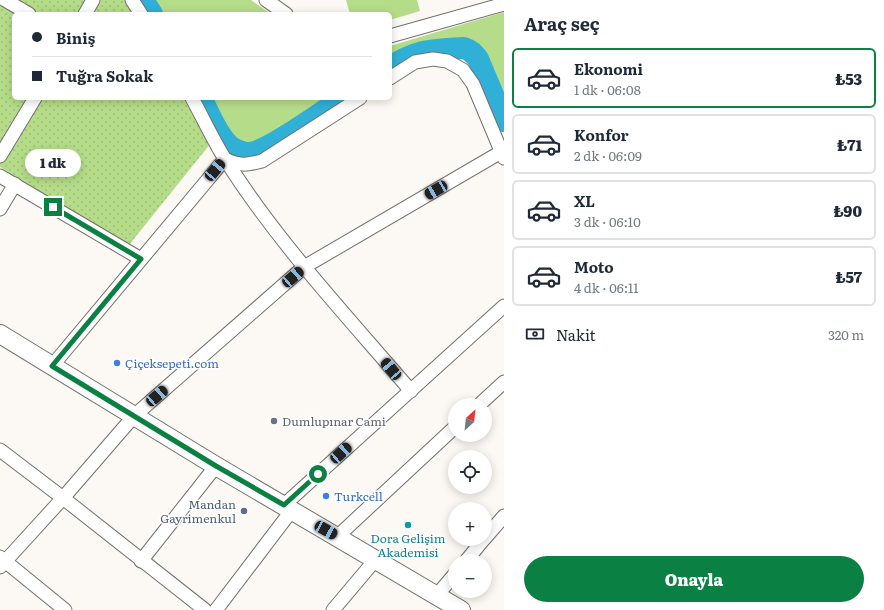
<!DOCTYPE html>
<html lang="tr">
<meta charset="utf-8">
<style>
body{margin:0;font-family:Literata,serif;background:#f2f2f3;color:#1f2937;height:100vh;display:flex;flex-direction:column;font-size:15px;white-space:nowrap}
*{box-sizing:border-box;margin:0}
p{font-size:13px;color:#747a83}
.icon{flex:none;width:22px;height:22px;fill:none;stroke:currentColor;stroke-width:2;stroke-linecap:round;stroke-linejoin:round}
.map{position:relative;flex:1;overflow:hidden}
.drawer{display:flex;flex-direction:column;background:#fff;width:380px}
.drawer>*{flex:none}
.banner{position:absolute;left:12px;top:12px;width:380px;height:88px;border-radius:6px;box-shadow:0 2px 10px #0003;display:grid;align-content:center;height:88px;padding:0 20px;background:#fff}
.needle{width:26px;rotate:27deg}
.buttons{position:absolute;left:448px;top:398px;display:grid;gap:8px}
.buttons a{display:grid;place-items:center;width:44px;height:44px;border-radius:50%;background:#fff;box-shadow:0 2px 10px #0003;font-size:20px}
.end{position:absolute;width:18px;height:18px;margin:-9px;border:5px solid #0b8043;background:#fff;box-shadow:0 0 0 2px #fff}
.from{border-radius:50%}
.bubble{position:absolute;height:28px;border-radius:14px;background:#fff;box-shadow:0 2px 10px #0003;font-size:13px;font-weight:800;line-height:28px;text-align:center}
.car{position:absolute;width:12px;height:24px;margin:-12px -6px;border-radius:5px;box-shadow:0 0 3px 1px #0007;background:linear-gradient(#222 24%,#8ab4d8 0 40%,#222 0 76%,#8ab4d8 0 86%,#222 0)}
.banner b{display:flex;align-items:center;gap:14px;height:38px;font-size:15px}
.banner b+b{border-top:1px solid #e0e1e3}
.banner i{width:10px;height:10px;background:#1f2937}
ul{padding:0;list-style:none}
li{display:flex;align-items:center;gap:12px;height:60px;margin:0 8px 6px;padding:0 12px;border:2px solid #e0e1e3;border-radius:6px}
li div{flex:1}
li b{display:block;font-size:15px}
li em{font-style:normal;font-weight:800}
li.active{border-color:#0b8043}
li>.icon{width:36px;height:36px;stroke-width:1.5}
h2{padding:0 20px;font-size:18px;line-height:48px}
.pay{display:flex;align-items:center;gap:10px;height:44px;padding:0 20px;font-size:15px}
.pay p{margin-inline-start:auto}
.primary-button{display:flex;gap:8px;margin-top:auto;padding:8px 20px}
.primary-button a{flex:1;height:46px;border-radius:24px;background:#0b8043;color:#fff;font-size:16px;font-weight:800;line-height:46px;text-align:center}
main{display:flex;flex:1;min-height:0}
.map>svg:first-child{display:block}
.grass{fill:url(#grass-dots)}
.green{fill:#b5dd89}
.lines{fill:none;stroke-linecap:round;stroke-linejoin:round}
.river{stroke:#30b0d7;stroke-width:22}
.minor-casing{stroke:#72706c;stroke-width:15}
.secondary-casing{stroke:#72706c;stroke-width:20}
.minor{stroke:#fff;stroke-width:13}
.secondary{stroke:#fff;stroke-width:18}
.route{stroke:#0b8043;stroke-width:5}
.shop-dot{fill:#3f7fe0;stroke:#fff;stroke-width:1.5}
.worship-dot{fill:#6b7280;stroke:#fff;stroke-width:1.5}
.service-dot{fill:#5c6f8a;stroke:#fff;stroke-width:1.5}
.culture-dot{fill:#0f9aa8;stroke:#fff;stroke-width:1.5}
.labels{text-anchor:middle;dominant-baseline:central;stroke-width:3;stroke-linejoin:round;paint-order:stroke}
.shop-label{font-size:12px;fill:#366cbe;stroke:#fff;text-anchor:start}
.worship-label{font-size:12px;fill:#5b616d;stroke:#fff;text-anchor:start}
.service-label{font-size:12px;fill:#4e5e75;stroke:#fff;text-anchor:end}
.culture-label{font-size:12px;fill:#0d838f;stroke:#fff}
</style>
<main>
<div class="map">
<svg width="504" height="610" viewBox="0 0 504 610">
<defs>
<pattern id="grass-dots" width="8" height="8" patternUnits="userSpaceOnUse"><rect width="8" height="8" fill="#b5dd89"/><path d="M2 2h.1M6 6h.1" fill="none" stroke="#9bbd76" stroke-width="1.8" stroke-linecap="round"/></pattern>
</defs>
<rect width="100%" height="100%" fill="#fcf9f5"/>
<polygon class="grass" points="0,0 144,0 153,14 14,14 14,98 201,98 219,133 129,245 0,167"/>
<g class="green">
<polygon points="144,0 251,0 271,14 153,14"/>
<polygon points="346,0 417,0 420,11 390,20 390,14 350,14"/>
<path d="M504,12v109l-26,-62c-4,-5 -7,-9 -14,-11 -32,2 -46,1 -74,19v-21z"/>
<path d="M201,98h142c-19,12 -76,55 -95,55 -5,0 -12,-3 -17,-6 -14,-12 -21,-33 -30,-49z"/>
</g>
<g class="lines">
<g class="river">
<polyline points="143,0 152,14"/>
<path d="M390,67c28,-18 42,-17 74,-19 7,2 10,6 14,11l26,62"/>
<path d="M201,98c9,16 16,37 30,49 5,3 12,6 17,6 19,0 76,-43 95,-55"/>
</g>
<defs>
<g id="minor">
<polyline points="5,0 29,14"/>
<polyline points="132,0 141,14"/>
<polyline points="266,0 286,14"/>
<polyline points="85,14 93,0"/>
<polyline points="390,36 504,4"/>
<polyline points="390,78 415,62 433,59 447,61 463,70 473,84 504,158"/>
<path d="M192,98c11,20 21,42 33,61 53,84 122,157 186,232"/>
<polyline points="0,156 35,98"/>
<path d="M225,159c14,7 22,6 37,2l98,-63"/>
<polyline points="0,176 141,259"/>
<polyline points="0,209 15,184"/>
<polyline points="52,366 225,159"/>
<polyline points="479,405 504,382"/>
<polyline points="0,450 63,498 205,610"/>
<polyline points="284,505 504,306"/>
<polyline points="338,536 455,427"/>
<polyline points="485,538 504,516"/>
<polyline points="0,557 65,610"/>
<polyline points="141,561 216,466"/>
<polyline points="466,561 484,539"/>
<polyline points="0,567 63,498 134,416 304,267 501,152"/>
<polyline points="437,595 455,574"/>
<polyline points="216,610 292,510"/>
<polyline points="333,610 376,559"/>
</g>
<polyline id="secondary" points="0,334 216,466 461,610"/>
</defs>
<use href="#minor" class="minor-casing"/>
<use href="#secondary" class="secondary-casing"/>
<use href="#minor" class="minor"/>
<use href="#secondary" class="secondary"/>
</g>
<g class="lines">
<polyline class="route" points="53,207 141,259 52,366 216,466 284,505 318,474"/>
</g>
<g class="shop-dot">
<circle cx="117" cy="363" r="4"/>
<circle cx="326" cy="496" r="4"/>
</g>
<circle class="worship-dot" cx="274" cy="421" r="4"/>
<circle class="service-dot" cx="244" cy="511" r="4"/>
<circle class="culture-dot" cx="408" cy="525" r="4"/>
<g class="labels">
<g class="shop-label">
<text x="125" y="363">Çiçeksepeti.com</text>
<text x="334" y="496">Turkcell</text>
</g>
<g class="worship-label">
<text x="282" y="421">Dumlupınar Cami</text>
</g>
<g class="service-label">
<text x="236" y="504">Mandan<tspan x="236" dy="14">Gayrimenkul</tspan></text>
</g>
<g class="culture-label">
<text x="408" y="538">Dora Gelişim<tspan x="408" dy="14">Akademisi</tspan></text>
</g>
</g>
</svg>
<div class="buttons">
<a><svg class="needle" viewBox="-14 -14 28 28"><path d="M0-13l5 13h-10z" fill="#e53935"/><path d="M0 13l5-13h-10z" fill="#747a83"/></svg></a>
<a><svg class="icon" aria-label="locate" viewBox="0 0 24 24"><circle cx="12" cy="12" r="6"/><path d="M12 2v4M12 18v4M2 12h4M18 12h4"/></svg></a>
<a>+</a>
<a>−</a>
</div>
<i class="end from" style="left:318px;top:474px"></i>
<i class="end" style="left:53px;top:207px"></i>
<div class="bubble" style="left:25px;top:149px;width:56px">1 dk</div>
<i class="car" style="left:215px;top:170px;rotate:40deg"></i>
<i class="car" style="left:436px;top:190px;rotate:240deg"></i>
<i class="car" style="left:293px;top:277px;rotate:49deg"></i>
<i class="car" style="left:391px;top:369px;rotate:320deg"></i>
<i class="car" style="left:157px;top:396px;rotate:49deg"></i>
<i class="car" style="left:341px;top:453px;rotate:48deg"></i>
<i class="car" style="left:326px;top:530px;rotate:119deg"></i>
<div class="banner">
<b><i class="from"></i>Biniş</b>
<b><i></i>Tuğra Sokak</b>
</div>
</div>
<section class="drawer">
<h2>Araç seç</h2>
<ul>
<li class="active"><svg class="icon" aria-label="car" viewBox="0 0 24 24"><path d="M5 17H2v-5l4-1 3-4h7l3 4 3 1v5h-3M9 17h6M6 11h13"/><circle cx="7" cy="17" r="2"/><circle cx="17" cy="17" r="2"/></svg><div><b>Ekonomi</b><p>1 dk · 06:08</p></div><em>₺53</em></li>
<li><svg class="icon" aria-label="car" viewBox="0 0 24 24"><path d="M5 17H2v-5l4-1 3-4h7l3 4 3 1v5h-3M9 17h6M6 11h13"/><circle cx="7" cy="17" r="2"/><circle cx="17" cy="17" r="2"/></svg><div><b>Konfor</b><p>2 dk · 06:09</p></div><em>₺71</em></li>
<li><svg class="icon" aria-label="car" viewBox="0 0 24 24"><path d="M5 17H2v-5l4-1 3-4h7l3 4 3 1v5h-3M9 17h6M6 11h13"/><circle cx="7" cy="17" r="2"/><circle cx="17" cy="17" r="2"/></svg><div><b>XL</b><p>3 dk · 06:10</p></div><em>₺90</em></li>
<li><svg class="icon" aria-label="car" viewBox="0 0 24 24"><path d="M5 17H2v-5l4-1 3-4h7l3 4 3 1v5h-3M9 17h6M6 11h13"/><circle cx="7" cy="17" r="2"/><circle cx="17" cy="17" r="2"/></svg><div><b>Moto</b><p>4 dk · 06:11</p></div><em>₺57</em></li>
</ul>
<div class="pay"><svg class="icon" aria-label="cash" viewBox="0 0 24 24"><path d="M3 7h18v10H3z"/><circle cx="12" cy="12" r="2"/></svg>Nakit<p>320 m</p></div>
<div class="primary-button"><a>Onayla</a></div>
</section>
</main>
